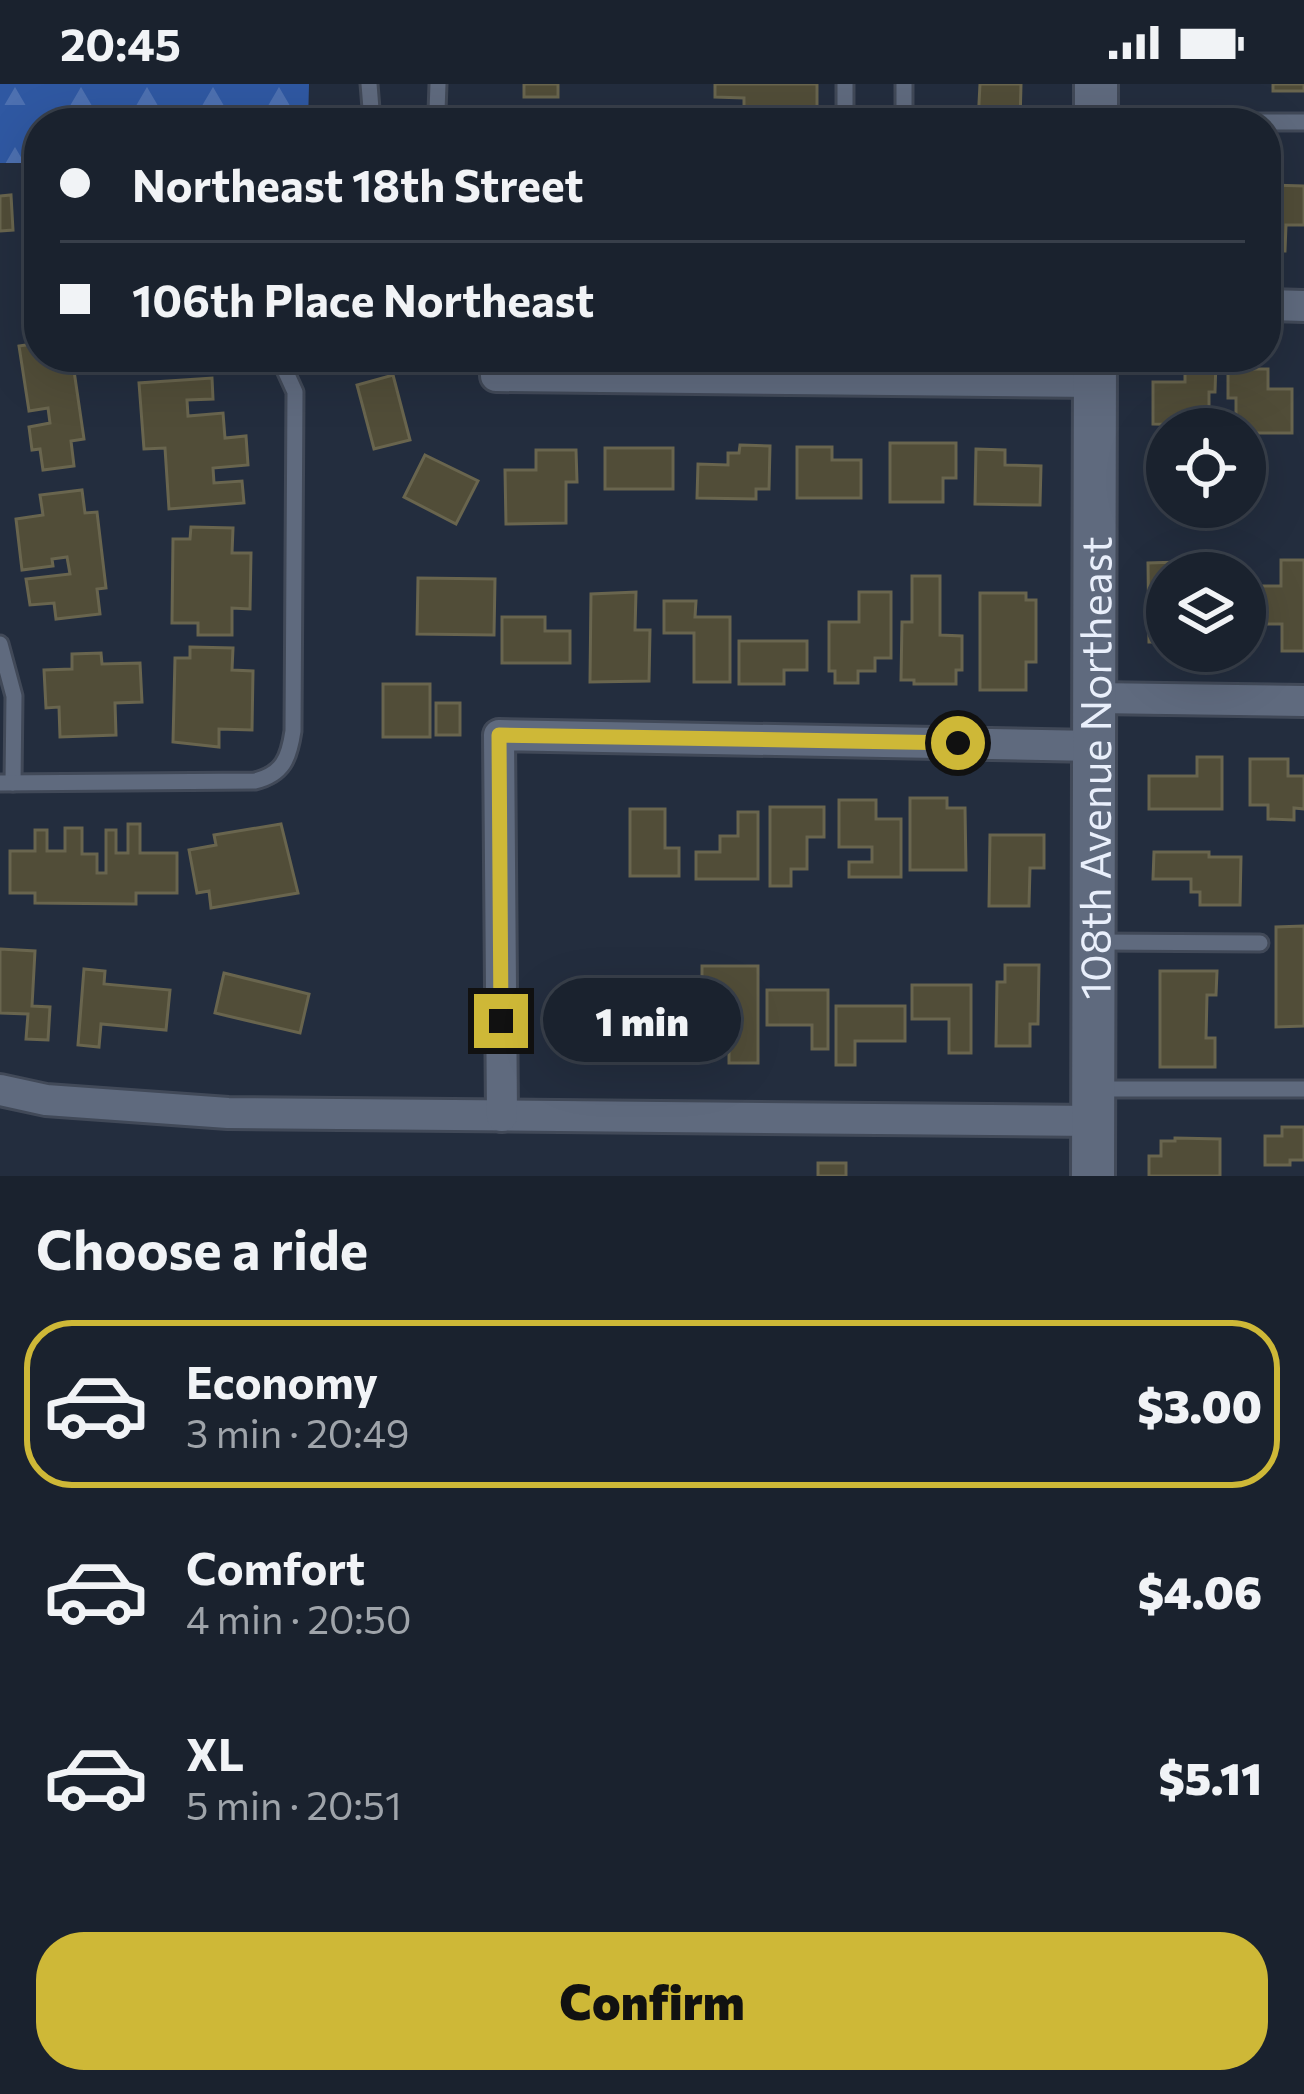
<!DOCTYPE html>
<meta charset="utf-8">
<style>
body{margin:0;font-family:Commissioner,sans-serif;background:#232a36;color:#f1f3f6;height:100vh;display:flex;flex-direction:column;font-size:45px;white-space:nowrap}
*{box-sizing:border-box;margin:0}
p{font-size:39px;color:#9fa4aa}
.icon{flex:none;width:66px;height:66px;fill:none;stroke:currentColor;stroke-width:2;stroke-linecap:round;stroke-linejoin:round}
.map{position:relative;height:1092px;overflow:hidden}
.drawer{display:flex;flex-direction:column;background:#1a222e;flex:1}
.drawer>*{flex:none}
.guide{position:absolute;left:24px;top:24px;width:1257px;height:264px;border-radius:48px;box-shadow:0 12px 48px #0002,0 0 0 3px #383f4a;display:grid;align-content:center;height:264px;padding:0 36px;background:#1a222e}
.controls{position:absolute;left:1146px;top:324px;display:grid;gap:24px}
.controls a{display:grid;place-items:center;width:120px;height:120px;border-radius:50%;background:#1a222e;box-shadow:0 12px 48px #0002,0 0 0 3px #383f4a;font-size:60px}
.end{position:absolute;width:54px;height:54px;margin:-27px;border:15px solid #ceb837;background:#111;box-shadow:0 0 0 6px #111}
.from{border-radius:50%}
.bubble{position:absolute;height:84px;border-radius:42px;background:#1a222e;box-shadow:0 12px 48px #0002,0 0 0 3px #383f4a;font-size:39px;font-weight:800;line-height:84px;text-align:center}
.guide b{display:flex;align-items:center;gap:42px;height:114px;font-size:45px}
.guide b+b{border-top:3px solid #383f4a}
.guide i{width:30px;height:30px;background:#f1f3f6}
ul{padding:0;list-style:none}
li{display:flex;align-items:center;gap:36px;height:168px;margin:0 24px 18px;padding:0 12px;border:6px solid transparent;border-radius:48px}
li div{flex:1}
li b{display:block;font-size:45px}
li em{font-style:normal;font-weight:800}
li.active{border-color:#ceb837}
li>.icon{width:108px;height:108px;stroke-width:1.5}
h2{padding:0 36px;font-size:54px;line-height:144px}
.primary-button{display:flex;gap:24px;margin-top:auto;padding:24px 36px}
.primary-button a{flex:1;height:138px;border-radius:48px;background:#ceb837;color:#111;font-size:48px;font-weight:800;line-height:138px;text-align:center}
.status{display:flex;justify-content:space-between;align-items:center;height:84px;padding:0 60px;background:#1a222e;direction:ltr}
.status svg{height:33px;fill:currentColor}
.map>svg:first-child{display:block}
.forest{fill:url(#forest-firs)}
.building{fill:#514d38;stroke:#69654e;stroke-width:3}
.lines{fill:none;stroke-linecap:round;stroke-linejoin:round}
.service-casing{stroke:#414958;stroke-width:21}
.minor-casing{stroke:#414958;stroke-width:36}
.secondary-casing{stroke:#414958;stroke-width:48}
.service{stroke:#5f6a7e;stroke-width:15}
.minor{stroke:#5f6a7e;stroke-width:30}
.secondary{stroke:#5f6a7e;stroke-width:42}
.route{stroke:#ceb837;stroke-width:15}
.labels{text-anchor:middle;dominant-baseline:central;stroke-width:10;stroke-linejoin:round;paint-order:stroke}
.street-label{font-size:42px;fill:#e9effb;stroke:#11151d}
</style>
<div class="status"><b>20:45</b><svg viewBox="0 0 49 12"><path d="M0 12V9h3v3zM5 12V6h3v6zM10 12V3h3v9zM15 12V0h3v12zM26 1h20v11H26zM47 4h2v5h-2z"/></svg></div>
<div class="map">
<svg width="1304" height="1092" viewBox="0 0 1304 1092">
<defs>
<pattern id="forest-firs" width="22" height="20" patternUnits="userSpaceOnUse" patternTransform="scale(3)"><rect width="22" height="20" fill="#2f58a2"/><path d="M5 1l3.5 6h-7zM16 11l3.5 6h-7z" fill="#4d70b0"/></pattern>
</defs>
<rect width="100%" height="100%" fill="#232d3e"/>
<polygon class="forest" points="0,0 309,0 308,39 39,39 39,79 0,79"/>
<g class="building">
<rect x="524" y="0" width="34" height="13"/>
<polygon points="715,0 817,0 817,24 744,24 744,14 715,13"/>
<polygon points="980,0 1021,0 1020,39 978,39"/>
<rect x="1273" y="0" width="31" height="7"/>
<polygon points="481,27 528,27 527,39 481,39"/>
<polygon points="1266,101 1304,102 1304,141 1286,141 1285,167 1266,167"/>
<polygon points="11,111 13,146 0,147 0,112"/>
<polygon points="39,129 39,156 35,158 23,137"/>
<polygon points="39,259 39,273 57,273 58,282 73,280 84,355 71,357 74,382 43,386 40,365 32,366 29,343 50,339 48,324 29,327 19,262"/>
<polygon points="1185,277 1216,277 1215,308 1209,308 1209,341 1153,340 1153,298 1185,298"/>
<polygon points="1228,285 1268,285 1268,305 1292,305 1292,349 1245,349 1245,345 1236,345 1236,314 1228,314"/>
<polygon points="393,291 410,356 374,365 357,301"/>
<polygon points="212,294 213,315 187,316 188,332 223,329 225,354 246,352 248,381 213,384 214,399 242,397 244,419 169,425 165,364 144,365 139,299"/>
<polygon points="890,359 956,359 956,394 943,394 943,418 890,418"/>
<polygon points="740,361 770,362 769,405 756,405 756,415 697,414 698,380 728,381 728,369 739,369"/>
<polygon points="797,363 832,363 832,376 861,376 861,414 797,414"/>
<rect x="605" y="364" width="68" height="41"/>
<polygon points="976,365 1005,366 1005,381 1041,382 1040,421 975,420"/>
<polygon points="536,366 576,366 577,398 566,398 566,439 506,440 505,386 536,386"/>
<polygon points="425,371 478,397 456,440 404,413"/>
<polygon points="82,406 85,429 97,428 106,504 97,505 100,530 56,535 54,519 30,521 26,495 70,490 67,473 52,475 53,482 22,486 16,435 43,431 40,411"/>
<polygon points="191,443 233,444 232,469 251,469 250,525 232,524 232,551 198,551 198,539 172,539 173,455 190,455"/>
<polygon points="1281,476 1304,476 1304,567 1282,567 1282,540 1245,540 1245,502 1281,502"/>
<polygon points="1179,478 1179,489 1167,489 1167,558 1149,558 1148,479"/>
<polygon points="912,492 940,492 940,551 962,552 962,586 956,586 956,600 914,600 914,596 901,596 902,538 912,538"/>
<polygon points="418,494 495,495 494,551 417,550"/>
<polygon points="636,508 635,546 650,546 649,597 590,598 591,510"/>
<polygon points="859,508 891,508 891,574 875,574 875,587 858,587 858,599 835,599 835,587 829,587 829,538 859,538"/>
<polygon points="980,509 1026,509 1026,516 1036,516 1036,578 1026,578 1026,606 980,606"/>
<polygon points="664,517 696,517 695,533 730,533 730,598 694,598 694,549 664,549"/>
<polygon points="502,533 545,533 545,547 570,547 570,579 502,579"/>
<polygon points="739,557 807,557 807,586 784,586 784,600 739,600"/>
<polygon points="190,563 233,564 232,586 253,587 252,646 219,645 219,663 173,658 175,574 190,574"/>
<polygon points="101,569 102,580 140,579 142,618 115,619 116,651 60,653 59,623 46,624 44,586 72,585 72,570"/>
<rect x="383" y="600" width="47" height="53"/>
<rect x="436" y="619" width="24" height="32"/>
<polygon points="1197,673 1222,673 1222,725 1149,725 1149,692 1197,692"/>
<polygon points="1250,675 1288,675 1288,692 1304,692 1304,725 1294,724 1294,736 1268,735 1268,721 1250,721"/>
<polygon points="910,714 947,714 947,724 965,724 966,786 910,786"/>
<polygon points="839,716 876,716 876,735 901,735 901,793 849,793 849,778 872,778 872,763 839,763"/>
<polygon points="770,723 824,723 824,753 807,753 807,785 791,785 791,802 770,802"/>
<polygon points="630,725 665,725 665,764 679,764 679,792 630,792"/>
<polygon points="738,728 758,728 758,795 696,795 696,768 720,768 720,752 738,752"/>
<polygon points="128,740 140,740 140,769 177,769 177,809 136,809 136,820 35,819 35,809 10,809 10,767 35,767 35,746 47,746 47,767 65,767 65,744 82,744 82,770 97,770 97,789 106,789 106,746 116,746 116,769 128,769"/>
<polygon points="281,740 298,809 211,824 209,807 197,809 189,766 216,761 214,751"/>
<polygon points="990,751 1044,751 1044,784 1030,784 1029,822 989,822"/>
<polygon points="1154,768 1209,768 1209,773 1241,773 1240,821 1200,821 1200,808 1191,808 1191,795 1153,795"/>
<polygon points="1304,842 1304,942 1276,943 1276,843"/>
<polygon points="0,865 35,867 32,922 50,923 48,956 26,955 28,930 0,929"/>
<polygon points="1005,881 1039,881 1038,940 1030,940 1030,962 996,962 997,898 1005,898"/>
<polygon points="702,882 758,882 758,979 729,979 729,935 741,935 741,929 702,929"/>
<polygon points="84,885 105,887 104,900 170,906 166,946 101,940 99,963 78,961"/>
<polygon points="1160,887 1217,887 1216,911 1207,911 1206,954 1215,954 1215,983 1160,983"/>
<polygon points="224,889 309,910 300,949 215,929"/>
<polygon points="656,895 683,896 682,945 639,949 639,970 620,969 621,911 656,911"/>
<polygon points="912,901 971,901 971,969 949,969 949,935 912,935"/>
<polygon points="767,906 828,906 828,965 812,965 812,941 767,941"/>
<rect x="551" y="912" width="62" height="41"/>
<polygon points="836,922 905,922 905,957 855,957 855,981 836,981"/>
<polygon points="1282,1043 1304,1043 1304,1076 1290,1076 1290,1081 1265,1081 1265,1052 1282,1052"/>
<polygon points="1175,1054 1220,1055 1220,1092 1149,1092 1149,1072 1161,1072 1161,1057 1175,1057"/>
<rect x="818" y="1079" width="28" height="13"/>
</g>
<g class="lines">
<defs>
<g id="service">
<polyline points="369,0 372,37 431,38 437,27 438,0"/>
<polyline points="1097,38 1304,38"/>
<polyline points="845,39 845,0"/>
<polyline points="904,39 904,0"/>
<polyline points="0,560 14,612 13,699"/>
<path d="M0,699l255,-2c28,-7 34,-23 38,-50l2,-339 -16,-35"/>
<polyline points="1097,858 1260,859"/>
<polyline points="1097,1005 1304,1005"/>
</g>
<g id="minor">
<polyline points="1266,221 1304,222"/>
<polyline points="496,292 1095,298"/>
<polyline points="1095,614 1304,617"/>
<polyline points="0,1006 46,1016 228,1029 1094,1037"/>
<polyline points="502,1032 499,651 1095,662"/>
</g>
<g id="secondary">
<polyline points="1096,0 1096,39"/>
<path id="s1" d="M1093,1092l2,-819"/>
</g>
</defs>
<use href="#service" class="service-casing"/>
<use href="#minor" class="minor-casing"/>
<use href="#secondary" class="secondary-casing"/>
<use href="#service" class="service"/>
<use href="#minor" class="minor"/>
<use href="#secondary" class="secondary"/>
</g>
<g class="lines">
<polyline class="route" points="501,937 499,651 958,659"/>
</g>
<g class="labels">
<g class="street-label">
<text stroke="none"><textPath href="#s1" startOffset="408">108th Avenue Northeast</textPath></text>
</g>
</g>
</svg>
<div class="controls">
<a><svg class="icon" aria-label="locate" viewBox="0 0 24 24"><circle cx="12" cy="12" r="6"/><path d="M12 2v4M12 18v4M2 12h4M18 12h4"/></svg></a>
<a><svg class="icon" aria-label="layers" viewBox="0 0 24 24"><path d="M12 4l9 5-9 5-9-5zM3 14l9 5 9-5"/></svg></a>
</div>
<i class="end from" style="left:958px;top:659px"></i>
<i class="end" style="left:501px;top:937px"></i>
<div class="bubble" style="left:543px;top:894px;width:198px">1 min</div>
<div class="guide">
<b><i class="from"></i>Northeast 18th Street</b>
<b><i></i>106th Place Northeast</b>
</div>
</div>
<section class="drawer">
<h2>Choose a ride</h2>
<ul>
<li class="active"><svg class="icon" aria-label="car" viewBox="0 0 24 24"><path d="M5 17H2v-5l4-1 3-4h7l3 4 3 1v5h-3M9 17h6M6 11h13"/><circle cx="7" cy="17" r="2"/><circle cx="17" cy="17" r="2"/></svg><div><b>Economy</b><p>3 min · 20:49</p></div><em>$3.00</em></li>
<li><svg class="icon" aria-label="car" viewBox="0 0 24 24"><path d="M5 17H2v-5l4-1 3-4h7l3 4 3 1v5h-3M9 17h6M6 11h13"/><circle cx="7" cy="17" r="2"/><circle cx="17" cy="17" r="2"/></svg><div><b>Comfort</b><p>4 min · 20:50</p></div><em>$4.06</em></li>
<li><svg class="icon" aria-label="car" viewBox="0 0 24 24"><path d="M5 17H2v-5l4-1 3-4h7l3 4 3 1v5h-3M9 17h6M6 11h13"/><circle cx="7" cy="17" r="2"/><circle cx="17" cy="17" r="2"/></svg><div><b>XL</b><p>5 min · 20:51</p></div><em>$5.11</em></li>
</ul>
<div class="primary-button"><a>Confirm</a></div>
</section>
